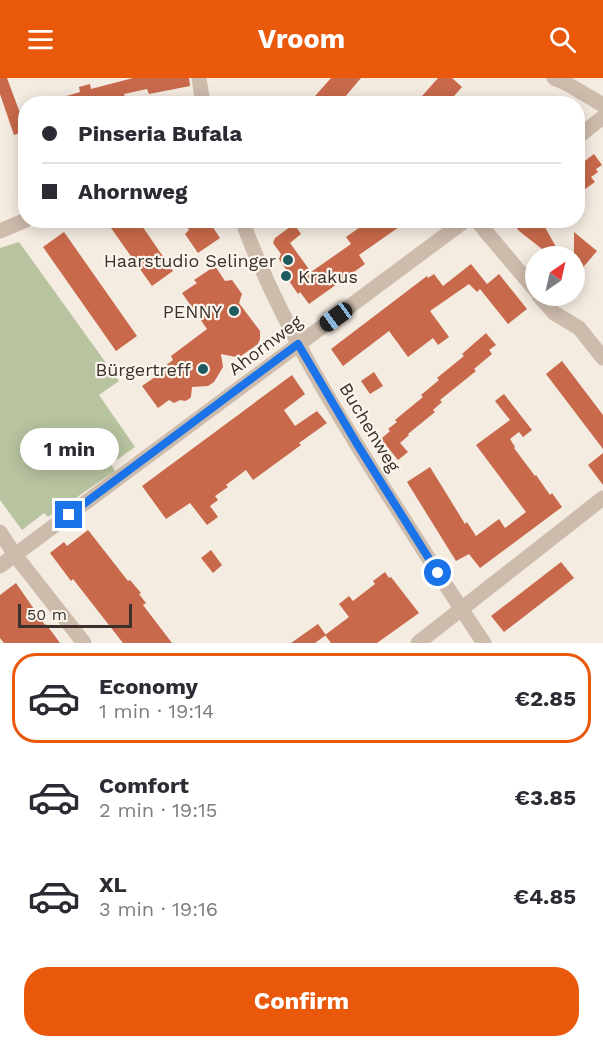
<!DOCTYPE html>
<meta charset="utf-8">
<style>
body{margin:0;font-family:"Work Sans",sans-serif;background:#f7f7f7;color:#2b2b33;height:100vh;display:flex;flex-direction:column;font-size:22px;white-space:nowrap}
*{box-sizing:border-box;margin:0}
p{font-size:20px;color:#7c7c81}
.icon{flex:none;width:33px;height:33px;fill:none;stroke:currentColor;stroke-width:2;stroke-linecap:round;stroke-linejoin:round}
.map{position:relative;height:565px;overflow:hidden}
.sheet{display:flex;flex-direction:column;background:#fff;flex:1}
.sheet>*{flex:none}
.guide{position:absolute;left:18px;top:18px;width:567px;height:132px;border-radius:24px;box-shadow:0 3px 15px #0003;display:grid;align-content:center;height:132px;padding:0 24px;background:#fff}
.needle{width:39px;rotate:34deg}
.tools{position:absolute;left:525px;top:168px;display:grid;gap:12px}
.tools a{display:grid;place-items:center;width:60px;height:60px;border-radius:50%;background:#fff;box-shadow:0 3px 15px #0003;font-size:30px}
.scale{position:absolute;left:18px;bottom:15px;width:114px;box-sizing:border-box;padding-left:6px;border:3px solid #3b302b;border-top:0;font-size:16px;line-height:21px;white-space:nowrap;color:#3b302b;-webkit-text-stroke:4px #fbf5ee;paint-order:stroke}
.end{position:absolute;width:27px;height:27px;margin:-14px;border:8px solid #1a73e8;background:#fff;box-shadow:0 0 0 3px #fff}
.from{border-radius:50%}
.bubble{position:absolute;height:42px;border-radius:21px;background:#fff;box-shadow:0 3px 15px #0003;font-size:20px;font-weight:700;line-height:42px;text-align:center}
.car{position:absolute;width:18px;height:36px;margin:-18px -9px;border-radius:8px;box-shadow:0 0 4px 2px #0007;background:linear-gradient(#222 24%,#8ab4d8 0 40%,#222 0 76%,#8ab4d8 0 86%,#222 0)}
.guide b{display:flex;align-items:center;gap:21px;height:57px;font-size:22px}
.guide b+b{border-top:2px solid #e1e1e2}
.guide i{width:15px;height:15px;background:#2b2b33}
ul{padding:10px 0 0;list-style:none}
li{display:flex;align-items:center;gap:18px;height:90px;margin:0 12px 9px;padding:0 12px;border:3px solid transparent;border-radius:24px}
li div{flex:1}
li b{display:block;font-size:22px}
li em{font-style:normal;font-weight:700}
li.active{border-color:#ea580c}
li>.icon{width:54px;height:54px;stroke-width:1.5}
.cta{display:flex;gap:12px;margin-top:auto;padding:12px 24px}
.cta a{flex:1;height:69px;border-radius:24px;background:#ea580c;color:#fff;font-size:24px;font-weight:700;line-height:69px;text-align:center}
header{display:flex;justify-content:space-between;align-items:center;height:78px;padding:0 24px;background:#ea580c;color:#fff;font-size:27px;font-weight:700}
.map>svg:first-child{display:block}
.green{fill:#b8c4a0}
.building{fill:#c8694b}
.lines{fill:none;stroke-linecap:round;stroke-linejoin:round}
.minor{stroke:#cdbbac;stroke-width:15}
.route{stroke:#1a73e8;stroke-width:8}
.poi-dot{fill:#1f5a5e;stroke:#fbf5ee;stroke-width:2}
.labels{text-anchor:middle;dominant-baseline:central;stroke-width:4.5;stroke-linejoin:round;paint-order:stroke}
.poi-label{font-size:18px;fill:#3b302b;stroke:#fbf5ee;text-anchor:end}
.street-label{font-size:18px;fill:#3b302b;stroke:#fbf5ee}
</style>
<header><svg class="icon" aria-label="menu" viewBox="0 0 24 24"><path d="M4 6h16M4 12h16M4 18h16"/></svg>Vroom<svg class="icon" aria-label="search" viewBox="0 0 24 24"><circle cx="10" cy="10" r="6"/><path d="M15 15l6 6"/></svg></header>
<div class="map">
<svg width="603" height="565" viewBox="0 0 603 565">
<rect width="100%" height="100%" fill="#f4ebe1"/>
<polygon class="green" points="19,164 119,303 99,317 135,369 111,386 115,393 48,439 44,435 22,452 0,422 0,170"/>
<g class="building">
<polygon points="0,0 7,0 20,35 26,33 26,53 14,57 0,16"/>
<polygon points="133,0 189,0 190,8 149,16 147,11 124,16 126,24 119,26 53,26 53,22 80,14 79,9 90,6 91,11"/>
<polygon points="331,0 361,0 339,26 308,26"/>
<polygon points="438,0 452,0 462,9 447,26 415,26"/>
<polygon points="594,76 602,87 596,91 598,94 591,99 595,104 578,116 578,88"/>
<polygon points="121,142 138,142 173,193 152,208 111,150"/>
<polygon points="183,142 208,142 220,160 198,175 185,156 189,152"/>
<polygon points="370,142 409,142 359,177 365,186 309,226 300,214 298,216 285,197 287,193 279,181 281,176 273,165 275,160 294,146 301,156 290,165 311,194 351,166 346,159"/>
<polygon points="511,142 541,142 561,178 551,178 519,153"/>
<polygon points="64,154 137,258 116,273 43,169"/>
<polygon points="574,154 597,173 574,200"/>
<polygon points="471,186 487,206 486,207 499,196 527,231 508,246 480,211 477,214 469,206 430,233 449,259 438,267 433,260 408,279 389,253 343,288 331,271 427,198 428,200 434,196 443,208"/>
<polygon points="215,188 225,203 232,202 242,216 239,225 260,253 260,261 258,266 241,278 236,279 221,276 223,289 214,304 208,308 192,309 191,319 189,321 185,323 180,322 174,325 169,322 158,330 142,308 158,297 157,294 173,282 171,278 207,251 182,215 197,205 194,202"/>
<polygon points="486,255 496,267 489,272 492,276 474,291 476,293 440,322 442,324 433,332 435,334 408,356 409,357 400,365 408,374 398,382 381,361 390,353 388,351 397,344 395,342 423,319 421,317 439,302 437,300 464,278 462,276"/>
<polygon points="562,283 603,337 603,371 546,296"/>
<polygon points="374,294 383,308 370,316 361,303"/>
<polygon points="292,297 305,316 284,332 295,348 317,333 327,345 299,365 301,367 253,402 246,392 226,407 228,409 215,418 218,422 210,428 218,439 207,447 190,425 166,441 142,408"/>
<polygon points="504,316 532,352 523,359 519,354 510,361 515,369 514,370 535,398 536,397 550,417 552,415 562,429 480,490 469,476 456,483 407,404 430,389 465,446 467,444 476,458 499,441 505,450 526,434 476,367 510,342 495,323"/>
<polygon points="603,375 603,407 588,387"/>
<polygon points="88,452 128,503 130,502 141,515 139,516 146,525 143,527 172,565 123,565 73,501 71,503 50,475 64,464 67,468"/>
<polygon points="211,472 222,487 213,495 201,480"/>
<polygon points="561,484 574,500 504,554 491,538"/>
<polygon points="385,494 389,500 391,499 419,535 377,565 331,565 325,557 349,539 339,526 349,518 353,523 375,506 373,503"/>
<polygon points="16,505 45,547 46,546 60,565 4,565 0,560 0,517"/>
<polygon points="318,546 326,557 315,565 291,565"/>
</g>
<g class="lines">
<g class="minor">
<polyline points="199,0 203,26"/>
<polyline points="554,0 566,5 603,27"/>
<polyline points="578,59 603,39"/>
<path d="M242,142c35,96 89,184 143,270 33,51 65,103 99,153"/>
<polyline points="476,142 536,213"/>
<polyline points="0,153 26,142"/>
<polyline points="539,218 554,235 579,250 603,280"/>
<polyline points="0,454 15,477 84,565"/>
<polyline points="0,488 466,142"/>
<polyline points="418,565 603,420"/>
</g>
</g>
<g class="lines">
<polyline class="route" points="69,437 298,266 357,366 438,495"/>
</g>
<g class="poi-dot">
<circle cx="288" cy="182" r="6"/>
<circle cx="286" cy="198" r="6"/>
<circle cx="234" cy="233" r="6"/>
<circle cx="203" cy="291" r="6"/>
</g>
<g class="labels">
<g class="poi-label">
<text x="276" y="182">Haarstudio Selinger</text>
<text x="298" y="198" text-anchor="start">Krakus</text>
<text x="222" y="233">PENNY</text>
<text x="191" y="291">Bürgertreff</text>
</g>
<g class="street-label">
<text transform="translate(265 267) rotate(-37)">Ahornweg</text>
<text transform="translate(370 349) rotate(59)">Buchenweg</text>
</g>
</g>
</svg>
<div class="tools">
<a><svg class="needle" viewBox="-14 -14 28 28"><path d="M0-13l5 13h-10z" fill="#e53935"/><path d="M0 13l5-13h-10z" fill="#7c7c81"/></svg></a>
</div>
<div class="scale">50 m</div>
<i class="end from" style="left:438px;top:495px"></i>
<i class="end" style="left:69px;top:437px"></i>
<div class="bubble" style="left:20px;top:350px;width:99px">1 min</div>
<i class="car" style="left:336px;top:239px;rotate:234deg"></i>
<div class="guide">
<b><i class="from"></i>Pinseria Bufala</b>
<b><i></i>Ahornweg</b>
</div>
</div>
<section class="sheet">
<ul>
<li class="active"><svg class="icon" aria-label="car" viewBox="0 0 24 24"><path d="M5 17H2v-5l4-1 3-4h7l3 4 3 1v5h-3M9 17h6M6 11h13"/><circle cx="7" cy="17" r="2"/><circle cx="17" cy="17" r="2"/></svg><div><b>Economy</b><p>1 min · 19:14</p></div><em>€2.85</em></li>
<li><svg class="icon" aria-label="car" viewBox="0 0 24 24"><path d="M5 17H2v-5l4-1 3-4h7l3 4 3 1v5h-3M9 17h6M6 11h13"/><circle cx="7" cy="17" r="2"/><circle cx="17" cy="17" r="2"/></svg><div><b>Comfort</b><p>2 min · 19:15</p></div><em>€3.85</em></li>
<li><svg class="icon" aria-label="car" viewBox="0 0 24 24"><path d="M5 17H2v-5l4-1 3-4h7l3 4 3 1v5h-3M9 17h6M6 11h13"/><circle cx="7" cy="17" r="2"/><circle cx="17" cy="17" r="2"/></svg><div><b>XL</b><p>3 min · 19:16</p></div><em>€4.85</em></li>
</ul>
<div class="cta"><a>Confirm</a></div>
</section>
